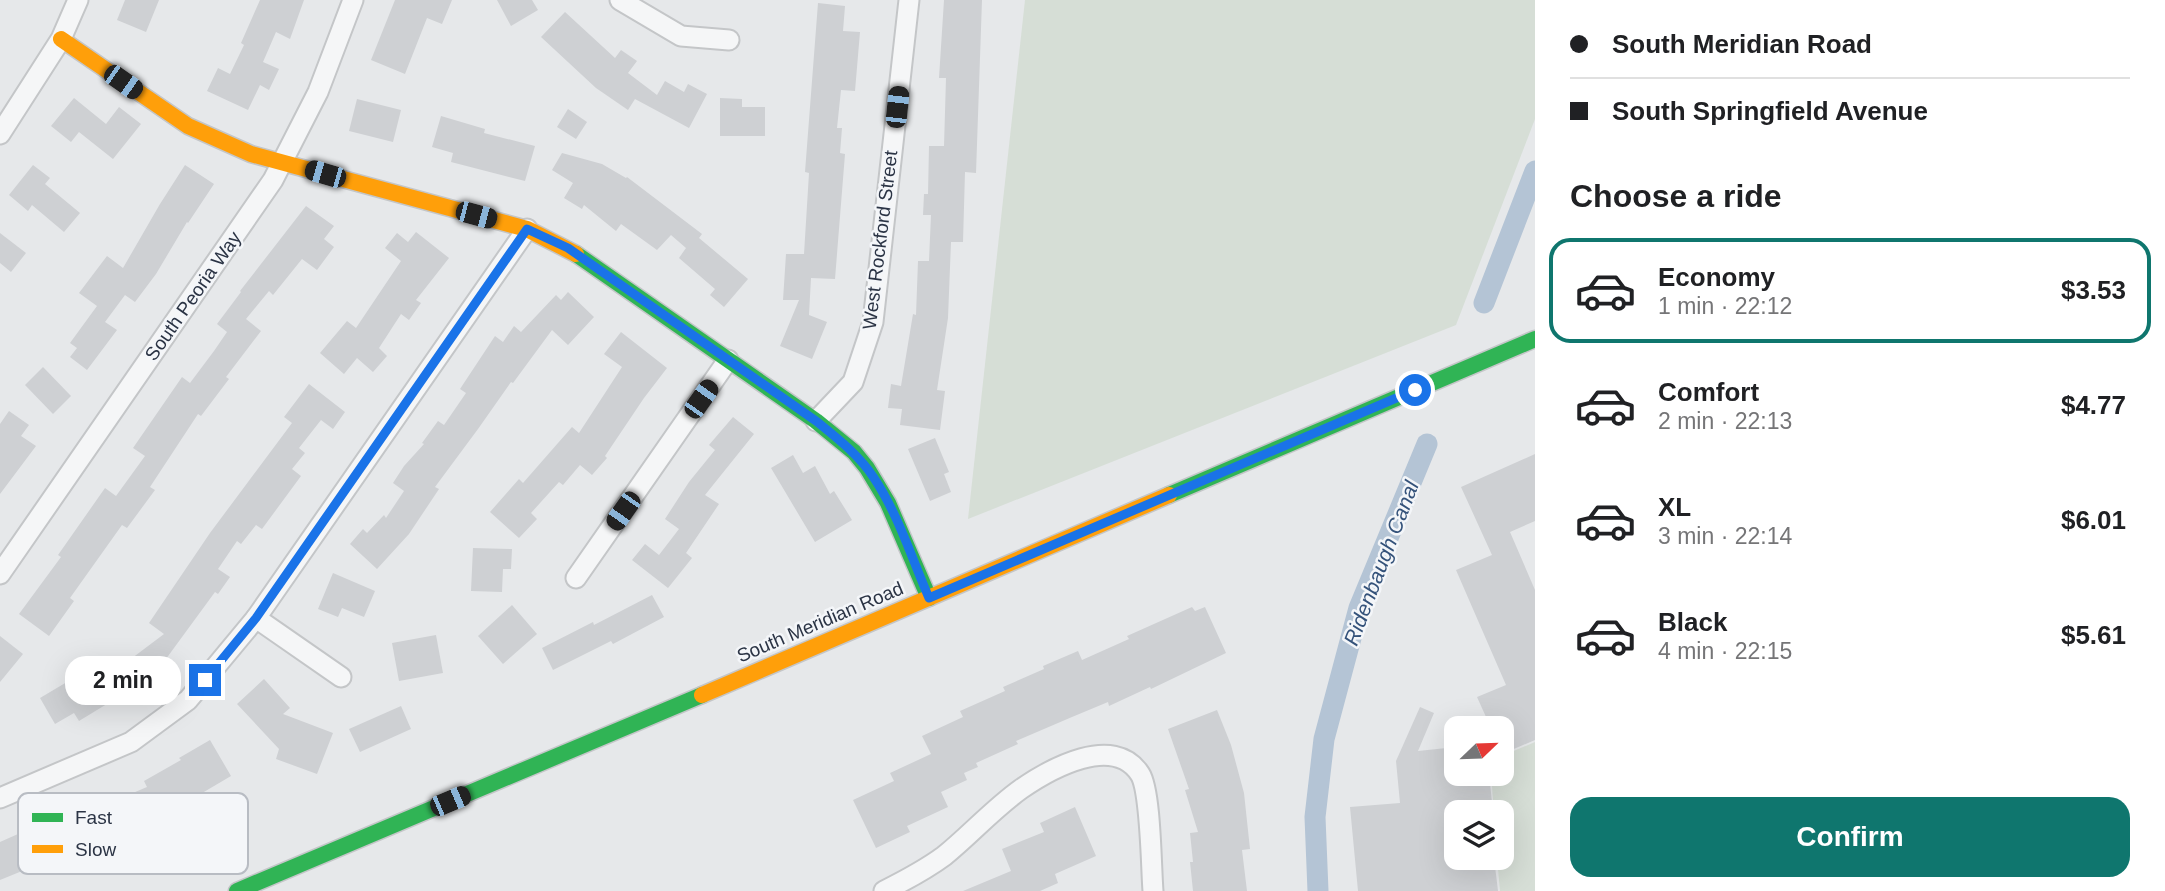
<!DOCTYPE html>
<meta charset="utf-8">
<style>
body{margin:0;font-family:Arial,sans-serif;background:#f2f2f2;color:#202124;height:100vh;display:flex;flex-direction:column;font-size:26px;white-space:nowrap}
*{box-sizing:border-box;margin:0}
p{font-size:23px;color:#757577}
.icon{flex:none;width:38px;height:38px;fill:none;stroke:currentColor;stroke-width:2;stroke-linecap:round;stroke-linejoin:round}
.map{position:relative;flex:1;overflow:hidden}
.details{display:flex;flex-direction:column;background:#fff;width:630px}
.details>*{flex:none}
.banner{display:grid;align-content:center;height:154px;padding:0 35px;background:#fff}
.needle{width:46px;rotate:67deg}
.controls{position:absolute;left:1444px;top:716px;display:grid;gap:14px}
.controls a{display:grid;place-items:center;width:70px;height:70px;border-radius:14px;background:#fff;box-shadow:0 7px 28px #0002;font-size:35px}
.end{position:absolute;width:32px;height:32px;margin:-16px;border:9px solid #1a73e8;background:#fff;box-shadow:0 0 0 4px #fff}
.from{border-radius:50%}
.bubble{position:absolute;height:49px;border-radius:21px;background:#fff;box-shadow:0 7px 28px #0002;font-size:23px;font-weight:700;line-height:49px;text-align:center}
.car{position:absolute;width:21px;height:42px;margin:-21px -10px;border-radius:9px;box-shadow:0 0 5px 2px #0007;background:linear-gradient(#222 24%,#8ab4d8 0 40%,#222 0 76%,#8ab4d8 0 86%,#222 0)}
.banner b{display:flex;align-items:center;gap:24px;height:66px;font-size:26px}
.banner b+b{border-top:2px solid #e0e0e0}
.banner i{width:18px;height:18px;background:#202124}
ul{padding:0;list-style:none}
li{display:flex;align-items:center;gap:21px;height:105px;margin:0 14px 10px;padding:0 21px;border:4px solid transparent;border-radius:21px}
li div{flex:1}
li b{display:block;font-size:26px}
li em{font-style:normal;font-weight:700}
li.on{border-color:#0f766e}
li>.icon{width:63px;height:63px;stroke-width:1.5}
h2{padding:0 35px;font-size:32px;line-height:84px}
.action{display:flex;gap:14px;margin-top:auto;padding:14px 35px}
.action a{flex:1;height:80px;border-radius:21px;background:#0f766e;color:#fff;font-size:28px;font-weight:700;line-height:80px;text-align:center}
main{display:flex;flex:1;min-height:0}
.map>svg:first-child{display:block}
.green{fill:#d6ded6}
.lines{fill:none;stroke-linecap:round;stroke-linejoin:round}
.canal{stroke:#b4c4d5;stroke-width:21}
.building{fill:#ced0d3}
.street-casing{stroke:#c4c6c8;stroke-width:23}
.fast-casing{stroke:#c4c6c8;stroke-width:19}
.slow-casing{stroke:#c4c6c8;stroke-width:19}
.street{stroke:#f5f6f7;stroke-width:19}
.fast{stroke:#30b455;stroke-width:16}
.slow{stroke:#ff9f0a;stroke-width:16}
.route{stroke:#1a73e8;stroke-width:9}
.labels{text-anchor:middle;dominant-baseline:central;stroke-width:5;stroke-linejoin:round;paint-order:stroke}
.street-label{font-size:19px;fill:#2b3445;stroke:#f4f6f9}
.water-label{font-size:21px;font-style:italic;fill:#34527a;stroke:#f4f6f9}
.key{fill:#f4f6f9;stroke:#b8bcc3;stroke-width:2}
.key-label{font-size:19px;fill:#2b3445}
</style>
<main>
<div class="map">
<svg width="1535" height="891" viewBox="0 0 1535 891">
<rect width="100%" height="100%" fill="#e6e8ea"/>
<g class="green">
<polygon points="1025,0 1535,0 1535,119 1456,325 968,519"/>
<polygon points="1535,742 1535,891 1500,891 1497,858 1502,858 1502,812 1494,812 1491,774 1502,774 1502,756"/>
</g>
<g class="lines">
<g class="canal">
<polyline points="1484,303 1535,171"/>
<polyline points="1318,891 1315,817 1324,739 1359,608 1427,444"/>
</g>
</g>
<g class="building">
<polygon points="125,0 159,0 146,32 117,20"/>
<polygon points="260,0 304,0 290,39 276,32 263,62 279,69 269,90 260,85 248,110 207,91 218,68 230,74 244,45 241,43"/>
<polygon points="395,0 452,0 442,24 427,18 405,74 371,60"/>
<polygon points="497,0 532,0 538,10 511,26"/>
<polygon points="944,0 982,0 976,173 965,172 963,242 951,242 948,318 937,390 945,391 940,430 900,425 902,409 888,408 891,384 901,386 913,314 916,315 918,261 929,261 931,215 923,215 924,194 928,194 929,146 944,146 946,78 939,78"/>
<polygon points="818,3 845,6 843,31 860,32 855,91 841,90 837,128 842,128 840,153 845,154 835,279 811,278 809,315 827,322 812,359 780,346 799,300 783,300 786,254 804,254 809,173 805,172"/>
<polygon points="565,12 615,58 621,50 637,61 628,73 657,95 665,81 684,92 688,84 707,94 689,128 635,99 628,110 596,88 541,37"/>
<polygon points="74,98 106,124 119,107 141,124 113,159 79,132 71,142 51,126"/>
<polygon points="720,98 742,99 742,107 765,107 765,136 720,136"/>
<polygon points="357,99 401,110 393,142 349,131"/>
<polygon points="568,109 587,122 576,139 557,127"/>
<polygon points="441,116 485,129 484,133 535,146 525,181 451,162 453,153 432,147"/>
<polygon points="562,153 602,164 626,178 627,177 702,234 699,238 748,279 724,307 710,295 715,289 679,258 686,248 671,235 657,250 621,224 616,231 584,205 582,209 564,198 573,183 552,170"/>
<polygon points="33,165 50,178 45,184 80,213 64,232 32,205 28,211 9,195"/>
<polygon points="185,165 214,184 188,223 187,222 156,274 135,302 125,295 105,322 117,330 87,370 70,357 77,348 70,343 97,306 79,293 107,256 123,268 160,204"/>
<polygon points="306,206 334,226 324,239 334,247 317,270 302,259 273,295 269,291 246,319 261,331 226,377 229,379 201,416 198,414 150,487 155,490 127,528 122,525 70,598 74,601 49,636 19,614 61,557 58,555 105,488 116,496 145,456 133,448 182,377 190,383 214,351 227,332 217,324 241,292 240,291"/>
<polygon points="416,232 449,258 416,300 421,303 409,320 401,314 379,348 387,356 373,372 357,358 344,374 320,353 347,321 356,328 401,261 385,248 397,233 408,242"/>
<polygon points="0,233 26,253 11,272 0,263"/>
<polygon points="568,292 594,317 568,345 552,330 513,383 511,382 478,429 435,487 439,489 409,534 377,569 350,544 363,529 367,533 384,515 386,518 404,491 393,483 404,466 424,444 422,443 438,421 444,425 466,393 460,389 495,336 503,342 514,326 521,332 556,295 561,300"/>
<polygon points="621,332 667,368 644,398 605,456 607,458 592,475 580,465 563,485 559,482 531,513 537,519 519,538 490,512 519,479 523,483 572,427 579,433 622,367 604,354"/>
<polygon points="43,367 71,396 53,414 25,385"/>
<polygon points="309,384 345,412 333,429 321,420 299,448 305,453 292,469 301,476 262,529 256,525 241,544 237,541 218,569 230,577 218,594 215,592 163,663 165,666 122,699 120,696 79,721 74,713 55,724 40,698 77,676 87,692 164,634 149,623 210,533 292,423 284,417"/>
<polygon points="9,411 29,425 21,436 36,446 0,494 0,424"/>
<polygon points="733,417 754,434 705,495 719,504 686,553 692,558 668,588 632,560 645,544 659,555 679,529 665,519 689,482 715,450 709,445"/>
<polygon points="935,438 949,472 944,474 951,492 930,501 908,449"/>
<polygon points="1535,454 1535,521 1510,532 1535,590 1535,740 1502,754 1502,728 1491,728 1477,697 1506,685 1456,570 1492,555 1461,487"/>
<polygon points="793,455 803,473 815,466 830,494 834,491 852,520 815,542 771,468"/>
<polygon points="473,548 512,549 511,569 503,569 502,592 471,591"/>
<polygon points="333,573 375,591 364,617 342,608 338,617 318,609"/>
<polygon points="652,595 664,617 613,644 611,641 553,670 542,648 593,622 594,625"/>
<polygon points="512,605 537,634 503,664 478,636"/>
<polygon points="1192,607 1195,611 1205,607 1226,653 1151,689 1150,687 1109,706 1108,702 1072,717 1016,741 1018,744 976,763 978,767 964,773 967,780 941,792 948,807 907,826 910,832 876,848 853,800 894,781 890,773 931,754 922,736 963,717 960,711 1005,691 1003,687 1044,669 1043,666 1078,651 1082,660 1129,639 1127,636"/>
<polygon points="436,635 443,673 399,681 392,643"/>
<polygon points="0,636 23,654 0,682"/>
<polygon points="264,679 290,708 283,714 333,733 317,774 276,759 279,749 237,704"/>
<polygon points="401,706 411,729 360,752 349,729"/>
<polygon points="1420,707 1434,713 1418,751 1456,747 1456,774 1489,774 1493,812 1456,812 1456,858 1494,858 1498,891 1358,891 1350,807 1400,803 1396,761"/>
<polygon points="1217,710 1231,745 1244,793 1250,849 1242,850 1247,891 1193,891 1190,862 1193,862 1190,833 1198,832 1185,790 1189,789 1168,729"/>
<polygon points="210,740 231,776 192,799 194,801 164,818 162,814 0,880 0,842 99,798 102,806 147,787 144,781 181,760 179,758"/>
<polygon points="1075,807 1096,856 1055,874 1058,883 1040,891 963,891 1011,871 1002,849 1044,832 1040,823"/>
</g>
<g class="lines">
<defs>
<g id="street">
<polyline points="620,0 681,36 729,40"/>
<polyline points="0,134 61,39 78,0"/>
<polyline points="816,421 853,382 873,322 909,0"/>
<polyline points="0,574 273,180 318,92 353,0"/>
<polyline points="576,578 728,360"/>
<polyline points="256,618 341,677"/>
<polyline points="0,798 131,742 188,700 256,618 527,229"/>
<path d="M884,891c20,-10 41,-21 60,-35 26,-21 49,-47 77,-67 29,-20 93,-56 119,-15 11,17 11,93 13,117"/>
</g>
<g id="fast">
<polyline points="576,254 816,421 854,452 867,468 888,503 929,598"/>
<polyline points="1169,495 1535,339"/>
<polyline points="237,891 702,695"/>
</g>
<g id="slow">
<polyline points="61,39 188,126 251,154 527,229 576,254"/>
<polyline points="702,695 1169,495"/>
</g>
</defs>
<use href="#street" class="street-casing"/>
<use href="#fast" class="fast-casing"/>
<use href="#slow" class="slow-casing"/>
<use href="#street" class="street"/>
<use href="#fast" class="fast"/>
<use href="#slow" class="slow"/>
</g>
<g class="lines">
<path class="route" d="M205,680l51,-62 271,-389 41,19 248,173c21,17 43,34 58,57 24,36 38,81 55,120l486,-208"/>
</g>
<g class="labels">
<g class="street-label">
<text transform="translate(880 240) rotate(-83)">West Rockford Street</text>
<text transform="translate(193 296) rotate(-55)">South Peoria Way</text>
<text transform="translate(820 622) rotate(-23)">South Meridian Road</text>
</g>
<g class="water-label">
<text transform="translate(1381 563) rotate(-69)">Ridenbaugh Canal</text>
</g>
</g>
<rect x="18" y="793" width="230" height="81" rx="10" class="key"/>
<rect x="32" y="813" width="31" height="9" fill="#30b455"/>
<rect x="32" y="845" width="31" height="8" fill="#ff9f0a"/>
<g class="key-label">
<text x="75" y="824">Fast</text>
<text x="75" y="856">Slow</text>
</g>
</svg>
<div class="controls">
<a><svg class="needle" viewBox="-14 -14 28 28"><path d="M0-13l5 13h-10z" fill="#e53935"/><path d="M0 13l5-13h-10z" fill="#757577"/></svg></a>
<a><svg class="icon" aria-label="layers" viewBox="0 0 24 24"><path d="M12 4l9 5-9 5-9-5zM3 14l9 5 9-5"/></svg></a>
</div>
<i class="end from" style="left:1415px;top:390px"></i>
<i class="end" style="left:205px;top:680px"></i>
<div class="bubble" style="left:65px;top:656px;width:116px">2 min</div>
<i class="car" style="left:123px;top:82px;rotate:125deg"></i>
<i class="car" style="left:897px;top:107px;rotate:6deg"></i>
<i class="car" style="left:325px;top:174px;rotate:286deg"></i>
<i class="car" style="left:476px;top:215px;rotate:105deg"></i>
<i class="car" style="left:701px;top:399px;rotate:35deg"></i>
<i class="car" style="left:623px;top:511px;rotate:215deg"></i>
<i class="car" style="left:450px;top:801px;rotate:67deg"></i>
</div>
<section class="details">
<div class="banner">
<b><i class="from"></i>South Meridian Road</b>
<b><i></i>South Springfield Avenue</b>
</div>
<h2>Choose a ride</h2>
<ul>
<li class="on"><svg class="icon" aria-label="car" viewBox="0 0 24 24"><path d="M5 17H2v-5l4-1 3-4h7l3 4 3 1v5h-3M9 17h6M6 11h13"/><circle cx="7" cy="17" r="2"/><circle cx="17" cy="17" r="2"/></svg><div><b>Economy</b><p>1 min · 22:12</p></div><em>$3.53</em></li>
<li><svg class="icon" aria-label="car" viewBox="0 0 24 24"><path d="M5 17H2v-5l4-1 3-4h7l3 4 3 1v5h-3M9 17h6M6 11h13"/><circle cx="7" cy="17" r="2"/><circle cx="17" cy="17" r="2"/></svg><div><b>Comfort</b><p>2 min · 22:13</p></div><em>$4.77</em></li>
<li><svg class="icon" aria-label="car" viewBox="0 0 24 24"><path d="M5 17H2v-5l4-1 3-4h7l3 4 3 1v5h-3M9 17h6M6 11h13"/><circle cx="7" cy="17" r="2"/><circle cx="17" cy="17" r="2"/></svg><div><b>XL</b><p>3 min · 22:14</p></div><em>$6.01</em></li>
<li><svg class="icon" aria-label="car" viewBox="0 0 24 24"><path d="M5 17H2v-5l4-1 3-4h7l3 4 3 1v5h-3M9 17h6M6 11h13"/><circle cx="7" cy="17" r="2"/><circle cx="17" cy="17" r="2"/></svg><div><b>Black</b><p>4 min · 22:15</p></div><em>$5.61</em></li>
</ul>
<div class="action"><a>Confirm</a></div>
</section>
</main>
